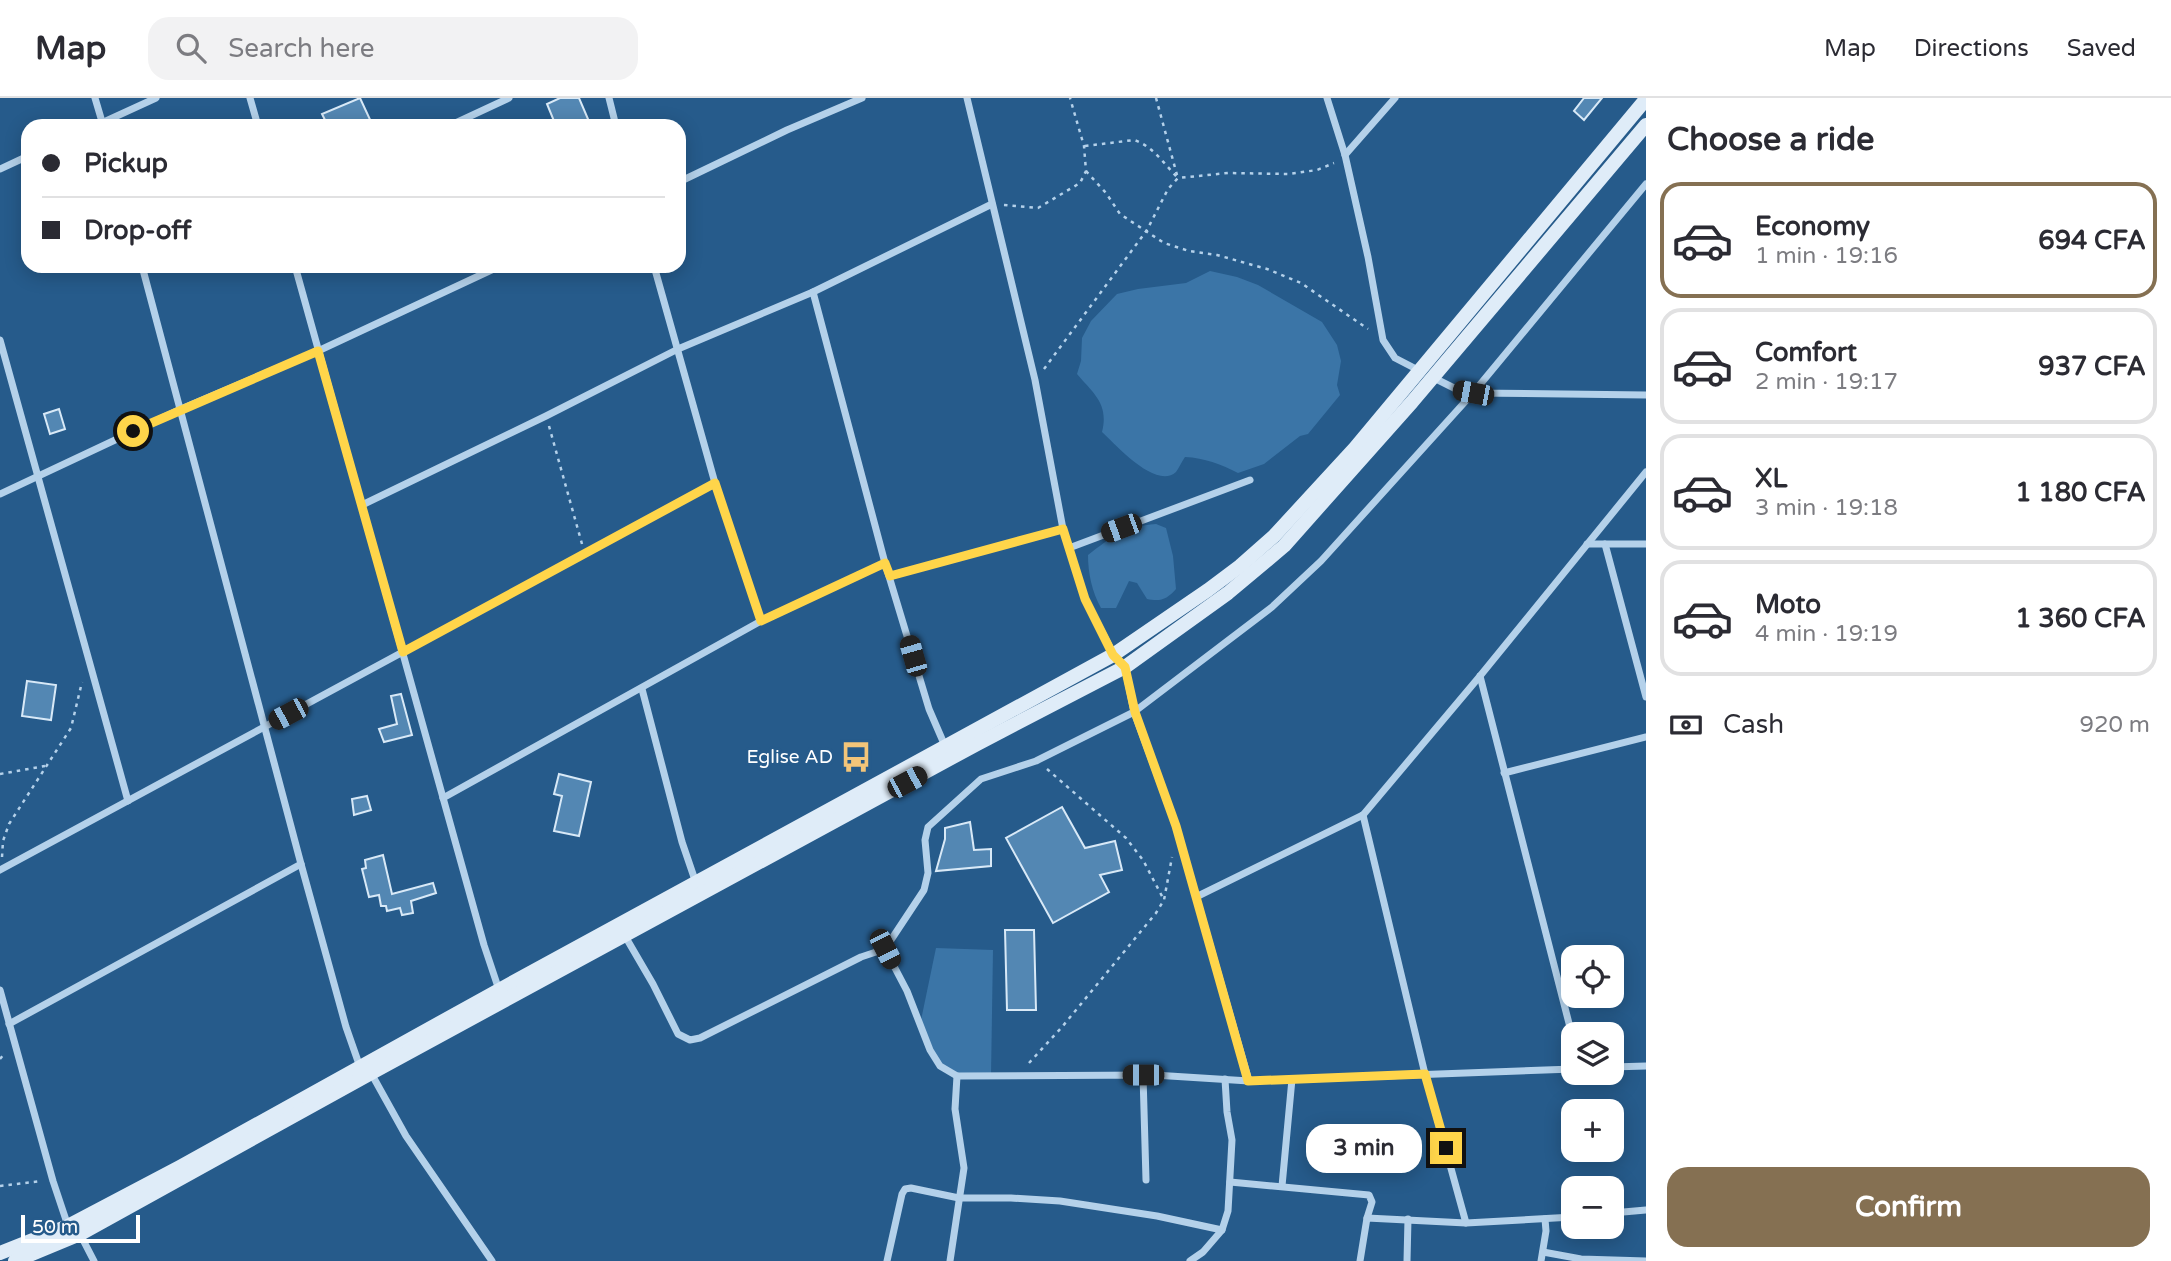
<!DOCTYPE html>
<meta charset="utf-8">
<style>
body{margin:0;font-family:"Varela Round",sans-serif;background:#f2f2f3;color:#2b2b33;height:100vh;display:flex;flex-direction:column;font-size:26px;white-space:nowrap}
*{box-sizing:border-box;margin:0}
p{font-size:23px;color:#7c7c81}
.icon{flex:none;width:38px;height:38px;fill:none;stroke:currentColor;stroke-width:2;stroke-linecap:round;stroke-linejoin:round}
.map{position:relative;flex:1;overflow:hidden}
.details{display:flex;flex-direction:column;background:#fff;width:525px}
.details>*{flex:none}
.top-card{position:absolute;left:21px;top:21px;width:665px;height:154px;border-radius:21px;box-shadow:0 4px 18px #0003;display:grid;align-content:center;height:154px;padding:0 21px;background:#fff}
.controls{position:absolute;left:1561px;top:847px;display:grid;gap:14px}
.controls a{display:grid;place-items:center;width:63px;height:63px;border-radius:14px;background:#fff;box-shadow:0 4px 18px #0003;font-size:35px}
.scale{position:absolute;left:21px;bottom:18px;width:119px;box-sizing:border-box;padding-left:7px;border:4px solid #fff;border-top:0;font-size:19px;line-height:24px;white-space:nowrap;color:#fff;-webkit-text-stroke:5px #265b8b;paint-order:stroke}
.end{position:absolute;width:32px;height:32px;margin:-16px;border:9px solid #ffd54a;background:#111;box-shadow:0 0 0 4px #111}
.from{border-radius:50%}
.bubble{position:absolute;height:49px;border-radius:21px;background:#fff;box-shadow:0 4px 18px #0003;font-size:23px;font-weight:800;line-height:49px;text-align:center}
.car{position:absolute;width:21px;height:42px;margin:-21px -10px;border-radius:9px;box-shadow:0 0 5px 2px #0007;background:linear-gradient(#222 24%,#8ab4d8 0 40%,#222 0 76%,#8ab4d8 0 86%,#222 0)}
.top-card b{display:flex;align-items:center;gap:24px;height:66px;font-size:26px}
.top-card b+b{border-top:2px solid #e1e1e2}
.top-card i{width:18px;height:18px;background:#2b2b33}
ul{padding:0;list-style:none}
li{display:flex;align-items:center;gap:21px;height:116px;margin:0 14px 10px;padding:0 7px;border:4px solid #e1e1e2;border-radius:21px}
li div{flex:1}
li b{display:block;font-size:26px}
li em{font-style:normal;font-weight:800}
li.active{border-color:#857052}
li>.icon{width:63px;height:63px;stroke-width:1.5}
h2{padding:0 21px;font-size:32px;line-height:84px}
.pay{display:flex;align-items:center;gap:18px;height:77px;padding:0 21px;font-size:26px}
.pay p{margin-inline-start:auto}
.action{display:flex;gap:14px;margin-top:auto;padding:14px 21px}
.action a{flex:1;height:80px;border-radius:21px;background:#857052;color:#fff;font-size:28px;font-weight:800;line-height:80px;text-align:center}
header{display:flex;align-items:center;gap:42px;box-sizing:border-box;height:98px;padding:0 35px;background:#fff;border-bottom:2px solid #e1e1e2}
header strong{font-size:33px}
nav{display:flex;gap:38px;margin-inline-start:auto;font-size:24px}
.search{width:490px;height:63px;background:#f2f2f3;display:flex;align-items:center;gap:18px;box-sizing:border-box;padding:0 24px;border-radius:21px;color:#7c7c81;font-size:26px}
main{display:flex;flex:1;min-height:0}
.map>svg:first-child{display:block}
.green{fill:#3b75a7}
.building{fill:#5387b3;stroke:#d8e9f7;stroke-width:2}
.lines{fill:none;stroke-linecap:round;stroke-linejoin:round}
.path{stroke:#b4d1ea;stroke-width:2.5;stroke-dasharray:3.5 5;stroke-linecap:butt}
.street{stroke:#b4d1ea;stroke-width:7}
.secondary{stroke:#dfecf8;stroke-width:14}
.route{stroke:#ffd54a;stroke-width:9}
.labels{text-anchor:middle;dominant-baseline:central;stroke-width:6;stroke-linejoin:round;paint-order:stroke}
.poi-label{font-size:19px;fill:#fff;stroke:#265b8b;text-anchor:end}
</style>
<header>
<strong>Map</strong>
<div class="search"><svg class="icon" aria-label="search" viewBox="0 0 24 24"><circle cx="10" cy="10" r="6"/><path d="M15 15l6 6"/></svg>Search here</div>
<nav><a>Map</a><a>Directions</a><a>Saved</a></nav>
</header>
<main>
<div class="map">
<svg width="1646" height="1163" viewBox="0 0 1646 1163">
<rect width="100%" height="100%" fill="#265b8b"/>
<g class="green">
<path d="M1210,173l27,6 21,8 64,37 15,23 4,16 -4,24 3,10 -32,39 -8,2 -36,28 -26,9c-18,-9 -33,-15 -53,-16 -3,4 -6,11 -9,15 -20,18 -60,-27 -74,-40 7,-28 -8,-38 -25,-58l4,-13 1,-23 9,-17 26,-27 21,-5 48,-6z"/>
<path d="M1156,426l10,4 7,28 3,33c-9,10 -15,13 -29,10l-10,-16 -8,-2 -13,27h-15c-9,-16 -13,-35 -13,-53 23,-18 38,-29 68,-31z"/>
<polygon points="936,850 993,852 991,978 957,978 940,968 920,927"/>
</g>
<g class="building">
<polygon points="360,0 373,28 328,28 322,16"/>
<polygon points="560,0 579,0 591,28 556,28 547,6"/>
<polygon points="1584,0 1602,0 1584,22 1574,13"/>
<polygon points="59,311 65,331 50,336 44,316"/>
<polygon points="27,583 56,587 51,622 22,618"/>
<polygon points="401,596 412,637 384,644 379,631 397,626 391,598"/>
<polygon points="559,676 591,684 579,738 554,733 562,698 554,696"/>
<polygon points="367,698 371,712 354,717 352,701"/>
<polygon points="1062,709 1085,750 1115,743 1122,772 1100,777 1109,794 1053,825 1006,740"/>
<polygon points="970,724 974,752 991,751 991,768 936,773 945,741 945,730"/>
<polygon points="383,757 392,796 433,785 436,795 411,803 413,815 402,817 400,810 387,813 386,808 381,808 379,797 369,799 362,771 366,770 365,762"/>
<polygon points="1005,832 1034,832 1036,912 1007,912"/>
</g>
<g class="lines">
<g class="path">
<polyline points="1156,0 1177,77"/>
<path d="M1085,48l49,-6c19,6 30,24 44,38"/>
<polyline points="1086,73 1106,95 1120,116 1164,145 1189,153 1217,157 1267,171 1301,185 1368,231"/>
<polyline points="1004,107 1038,110 1080,85 1086,73 1084,48 1070,0"/>
<polyline points="1044,271 1147,132 1168,91 1178,80 1228,75 1289,76 1317,72 1334,65"/>
<polyline points="549,328 582,446"/>
<polyline points="1047,671 1126,740 1143,762 1164,802"/>
<polyline points="0,676 45,668"/>
<polyline points="2,759 3,743 9,726 71,630 82,584"/>
<polyline points="0,961 5,955"/>
<polyline points="1029,965 1062,929 1156,815 1164,802 1172,759"/>
<polyline points="0,1088 42,1083"/>
</g>
<g class="street">
<polyline points="95,0 103,27"/>
<polyline points="250,0 258,28"/>
<polyline points="609,0 616,28"/>
<polyline points="967,0 1035,282 1063,431 1085,501 1115,559"/>
<polyline points="1327,0 1345,57 1368,159 1383,242 1395,260 1422,274"/>
<polyline points="95,28 156,0"/>
<polyline points="449,28 509,0"/>
<polyline points="1345,57 1395,0"/>
<polyline points="0,71 28,58"/>
<polyline points="679,84 787,32 862,0"/>
<polyline points="142,168 301,766 346,929 360,969"/>
<polyline points="295,168 484,847 499,892"/>
<polyline points="654,168 715,385 761,523"/>
<polyline points="813,194 885,465 929,611 945,648"/>
<polyline points="0,242 128,703"/>
<polyline points="1432,279 1458,292 1473,295 1646,297"/>
<polyline points="0,396 181,311 318,253 500,168"/>
<polyline points="362,407 546,318 678,251 813,194 992,106"/>
<polyline points="1587,446 1646,446"/>
<polyline points="1605,446 1646,599"/>
<polyline points="1069,450 1250,382"/>
<polyline points="890,478 1063,431"/>
<polyline points="1125,570 1134,614 1176,728 1249,983"/>
<polyline points="1480,578 1573,941"/>
<polyline points="642,591 682,744 696,785"/>
<polyline points="1504,675 1646,639"/>
<polyline points="443,700 761,523 885,465"/>
<polyline points="1363,717 1425,976 1466,1125"/>
<polyline points="0,772 715,385"/>
<polyline points="1196,799 1363,717 1480,578 1646,374"/>
<polyline points="625,838 653,886 678,936 690,942 700,940 861,859 885,851"/>
<polyline points="0,892 53,1083 68,1128"/>
<polyline points="9,926 301,766"/>
<polyline points="1612,969 1646,968"/>
<polyline points="1573,971 1249,983 1154,977 957,978 940,968 930,952 907,893 885,851 924,792 928,775 925,742 928,729 981,681 1036,663 1134,614 1272,509 1321,463 1473,295 1646,86"/>
<polyline points="371,975 406,1038 492,1163"/>
<polyline points="1143,977 1146,1082"/>
<polyline points="1230,1084 1369,1097 1372,1104 1367,1120"/>
<polyline points="1282,1088 1292,981"/>
<polyline points="1612,1115 1646,1112"/>
<polyline points="80,1136 94,1163"/>
<polyline points="1543,1154 1581,1161 1646,1163"/>
<polyline points="887,1163 902,1096 905,1091 911,1090 959,1100 1011,1100 1060,1103 1157,1118 1222,1132"/>
<polyline points="950,1163 964,1070 955,1011 957,978"/>
<polyline points="1190,1163 1203,1154 1222,1132 1228,1113 1232,1042 1227,1014 1225,981"/>
<polyline points="1360,1163 1367,1120 1466,1125 1573,1119"/>
<polyline points="1407,1163 1408,1121"/>
<polyline points="1541,1163 1546,1133 1545,1121"/>
</g>
<g class="secondary">
<polyline points="0,1155 68,1128 180,1069 499,892 1113,557 1208,492 1240,468 1274,438 1355,350 1646,1"/>
<polyline points="15,1163 80,1136 371,975 977,646 1125,569 1228,495 1284,448 1412,304 1646,27"/>
</g>
</g>
<g class="lines">
<polyline class="route" points="133,333 318,253 403,554 715,385 761,523 885,465 890,478 1063,431 1085,501 1113,557 1125,569 1135,614 1176,728 1248,983 1425,976 1446,1050"/>
</g>
<defs>
<symbol id="bus-bare" viewBox="-9 -9 18 18"><path d="M-5-6H5V4H4V6H2V4H-2V6H-4V4H-5ZM-3.5-4V0h7V-4ZM-3.5 1.2v1.5H-2V1.2ZM2 1.2v1.5H3.5V1.2Z" fill="#f3c579" stroke="#265b8b" stroke-width="2.5" paint-order="stroke"/></symbol>
</defs>
<g fill-rule="evenodd">
<use href="#bus-bare" x="834" y="637" width="44" height="44"/>
</g>
<g class="labels">
<g class="poi-label">
<text x="833" y="659">Eglise AD</text>
</g>
</g>
</svg>
<div class="controls">
<a><svg class="icon" aria-label="locate" viewBox="0 0 24 24"><circle cx="12" cy="12" r="6"/><path d="M12 2v4M12 18v4M2 12h4M18 12h4"/></svg></a>
<a><svg class="icon" aria-label="layers" viewBox="0 0 24 24"><path d="M12 4l9 5-9 5-9-5zM3 14l9 5 9-5"/></svg></a>
<a>+</a>
<a>−</a>
</div>
<div class="scale">50 m</div>
<i class="end from" style="left:133px;top:333px"></i>
<i class="end" style="left:1446px;top:1050px"></i>
<div class="bubble" style="left:1306px;top:1026px;width:116px">3 min</div>
<i class="car" style="left:1473px;top:295px;rotate:281deg"></i>
<i class="car" style="left:1121px;top:430px;rotate:250deg"></i>
<i class="car" style="left:913px;top:558px;rotate:344deg"></i>
<i class="car" style="left:288px;top:616px;rotate:242deg"></i>
<i class="car" style="left:907px;top:684px;rotate:62deg"></i>
<i class="car" style="left:885px;top:851px;rotate:153deg"></i>
<i class="car" style="left:1143px;top:977px;rotate:270deg"></i>
<div class="top-card">
<b><i class="from"></i>Pickup</b>
<b><i></i>Drop-off</b>
</div>
</div>
<section class="details">
<h2>Choose a ride</h2>
<ul>
<li class="active"><svg class="icon" aria-label="car" viewBox="0 0 24 24"><path d="M5 17H2v-5l4-1 3-4h7l3 4 3 1v5h-3M9 17h6M6 11h13"/><circle cx="7" cy="17" r="2"/><circle cx="17" cy="17" r="2"/></svg><div><b>Economy</b><p>1 min · 19:16</p></div><em>694 CFA</em></li>
<li><svg class="icon" aria-label="car" viewBox="0 0 24 24"><path d="M5 17H2v-5l4-1 3-4h7l3 4 3 1v5h-3M9 17h6M6 11h13"/><circle cx="7" cy="17" r="2"/><circle cx="17" cy="17" r="2"/></svg><div><b>Comfort</b><p>2 min · 19:17</p></div><em>937 CFA</em></li>
<li><svg class="icon" aria-label="car" viewBox="0 0 24 24"><path d="M5 17H2v-5l4-1 3-4h7l3 4 3 1v5h-3M9 17h6M6 11h13"/><circle cx="7" cy="17" r="2"/><circle cx="17" cy="17" r="2"/></svg><div><b>XL</b><p>3 min · 19:18</p></div><em>1 180 CFA</em></li>
<li><svg class="icon" aria-label="car" viewBox="0 0 24 24"><path d="M5 17H2v-5l4-1 3-4h7l3 4 3 1v5h-3M9 17h6M6 11h13"/><circle cx="7" cy="17" r="2"/><circle cx="17" cy="17" r="2"/></svg><div><b>Moto</b><p>4 min · 19:19</p></div><em>1 360 CFA</em></li>
</ul>
<div class="pay"><svg class="icon" aria-label="cash" viewBox="0 0 24 24"><path d="M3 7h18v10H3z"/><circle cx="12" cy="12" r="2"/></svg>Cash<p>920 m</p></div>
<div class="action"><a>Confirm</a></div>
</section>
</main>
